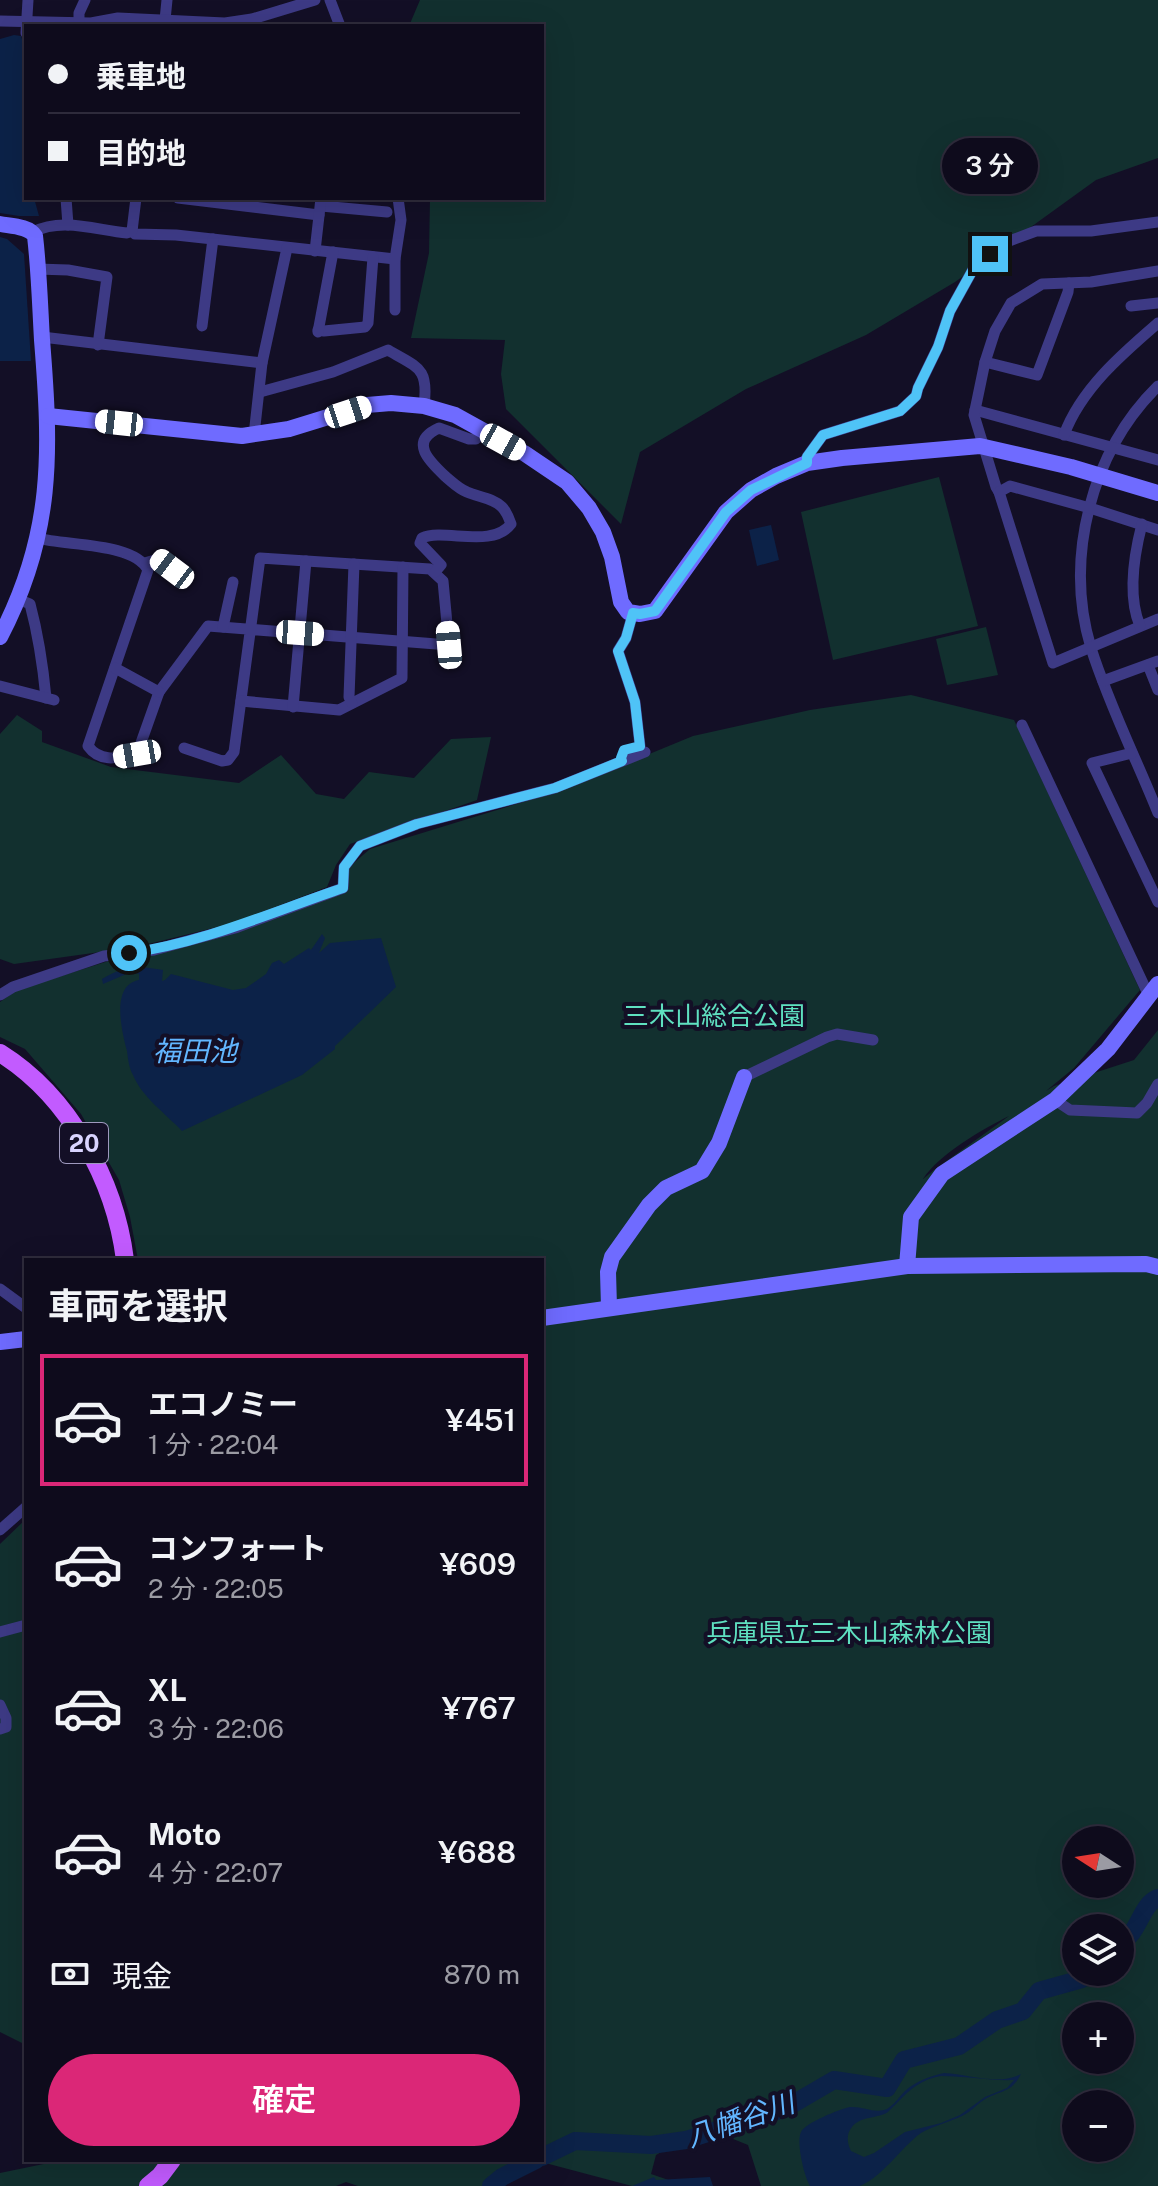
<!DOCTYPE html>
<html lang="ja">
<meta charset="utf-8">
<style>
body{margin:0;font-family:"Public Sans","Noto Sans JP",sans-serif;background:#1c1929;color:#f1f3f6;height:100vh;display:flex;flex-direction:column;font-size:30px;white-space:nowrap}
*{box-sizing:border-box;margin:0}
p{font-size:26px;color:#9b9ba3}
.icon{flex:none;width:44px;height:44px;fill:none;stroke:currentColor;stroke-width:2;stroke-linecap:round;stroke-linejoin:round}
.map{position:relative;flex:1;overflow:hidden}
.side{position:absolute;left:24px;top:1258px;width:520px;height:904px;display:flex;flex-direction:column;background:#0e0b1c;border-radius:0px;box-shadow:0 8px 32px #0002,0 0 0 2px #2e2b3b}
.side>*{flex:none}
.guide{position:absolute;left:24px;top:24px;width:520px;height:176px;border-radius:0px;box-shadow:0 8px 32px #0002,0 0 0 2px #2e2b3b;display:grid;align-content:center;height:176px;padding:0 24px;background:#0e0b1c}
.needle{width:52px;rotate:282deg}
.tools{position:absolute;left:1062px;top:1826px;display:grid;gap:16px}
.tools a{display:grid;place-items:center;width:72px;height:72px;border-radius:50%;background:#0e0b1c;box-shadow:0 8px 32px #0002,0 0 0 2px #2e2b3b;font-size:40px}
.end{position:absolute;width:36px;height:36px;margin:-18px;border:10px solid #4fc3f7;background:#111;box-shadow:0 0 0 4px #111}
.from{border-radius:50%}
.bubble{position:absolute;height:56px;border-radius:28px;background:#0e0b1c;box-shadow:0 8px 32px #0002,0 0 0 2px #2e2b3b;font-size:26px;font-weight:600;line-height:56px;text-align:center}
.car{position:absolute;width:24px;height:48px;margin:-24px -12px;border-radius:10px;box-shadow:0 0 6px 2px #0007;background:linear-gradient(#fff 24%,#345 0 40%,#fff 0 76%,#345 0 86%,#fff 0)}
.guide b{display:flex;align-items:center;gap:28px;height:76px;font-size:30px}
.guide b+b{border-top:2px solid #2e2b3b}
.guide i{width:20px;height:20px;background:#f1f3f6}
ul{padding:0;list-style:none}
li{display:flex;align-items:center;gap:24px;height:132px;margin:0 16px 12px;padding:0 8px;border:4px solid transparent;border-radius:0px}
li div{flex:1}
li b{display:block;font-size:30px}
li em{font-style:normal;font-weight:600}
li.on{border-color:#db2777}
li>.icon{width:72px;height:72px;stroke-width:1.5}
h2{padding:0 24px;font-size:36px;line-height:96px}
.pay{display:flex;align-items:center;gap:20px;height:88px;padding:0 24px;font-size:30px}
.pay p{margin-inline-start:auto}
.button{display:flex;gap:16px;margin-top:auto;padding:16px 24px}
.button a{flex:1;height:92px;border-radius:48px;background:#db2777;color:#fff;font-size:32px;font-weight:600;line-height:92px;text-align:center}
.map>svg:first-child{display:block}
.green{fill:#12302f;fill-rule:evenodd}
.water{fill:#0c2248;fill-rule:evenodd}
.lines{fill:none;stroke-linecap:round;stroke-linejoin:round}
.river{stroke:#0c2248;stroke-width:18}
.street{stroke:#3d3a85;stroke-width:11}
.secondary{stroke:#6f6bff;stroke-width:16}
.primary{stroke:#c25bff;stroke-width:18}
.route{stroke:#4fc3f7;stroke-width:10}
.labels{text-anchor:middle;dominant-baseline:central;stroke-width:8;stroke-linejoin:round;paint-order:stroke}
.shield{fill:#130f26;stroke:#9e99be;stroke-width:2}
.shield-label{font-size:24px;font-weight:bold;fill:#d9d4ff}
.park-label{font-size:26px;fill:#5fe0c0;stroke:#130f26}
.water-label{font-size:28px;font-style:italic;fill:#62b6ff;stroke:#130f26}
</style>
<div class="map">
<svg width="1158" height="2186" viewBox="0 0 1158 2186">
<rect width="100%" height="100%" fill="#130f26"/>
<g class="green">
<polygon points="420,0 1158,0 1158,158 1096,180 955,282 866,335 746,389 640,452 621,524 506,409 501,374 505,340 411,338 429,253 430,198 542,198 542,26 409,26"/>
<polygon points="939,477 978,626 833,660 801,512"/>
<polygon points="986,627 998,675 947,685 936,639"/>
<path d="M911,695l103,25 126,270 -66,78 -28,23 8,-5 80,-26 24,-30v1156h-397l-13,-41 -27,-11 -44,9 -21,12 -5,19 35,12h-54l-98,-26h8v-900h-404l-8,-43 -11,-37 -38,-66 -56,-65 -25,-12v-35l17,-12 101,-32 227,-66 4,-25 21,-18 192,-59 131,-54 117,-26zM1009,1116l-75,54 -11,9c16,-25 60,-50 86,-63zM1076,1840h44v44h-44zM1076,1928h44v44h-44zM1076,2016h44v44h-44zM1076,2104h44v44h-44z"/>
<polygon points="17,715 42,731 42,742 111,767 239,783 281,755 316,794 344,799 369,772 414,778 451,739 491,737 477,800 350,844 336,865 327,887 234,923 136,947 14,964 0,959 0,734"/>
<polygon points="26,1519 26,2045 0,2032 0,1544"/>
<polygon points="63,2160 521,2160 482,2186 358,2186 346,2182 336,2186 0,2186 0,2173"/>
</g>
<g class="water">
<polygon points="14,35 21,36 26,52 26,198 34,198 39,216 19,216 0,213 0,39"/>
<polygon points="0,237 7,239 24,254 31,361 0,361"/>
<polygon points="771,525 779,560 757,566 749,530"/>
<path d="M322,934l3,4 -6,15 11,-10 51,-5 15,49 -61,59v3l-33,26 -120,56c-16,-17 -40,-34 -49,-56 -4,-7 -5,-16 -6,-24 -5,-19 -17,-66 12,-71v-6l-8,-2 -28,12 -1,-5c27,-15 31,-13 61,-9l-1,11 3,-1 6,-6 62,16 13,-2 20,-14 6,-11 7,-3 5,4 25,-16 2,2z"/>
<path d="M944,2073c24,1 55,13 77,1 -9,18 -18,16 -34,24 -9,5 -16,14 -25,18 -13,6 -29,10 -41,17 -22,16 -36,42 -61,53h-50c-6,-10 -14,-44 -9,-54 4,-9 39,-23 49,-25 13,-1 25,7 37,2 7,-4 12,-12 18,-18 11,-10 25,-15 39,-18zM941,2076c24,0 50,5 73,4l-7,8 -22,9 -25,18 -19,8 -36,9 -31,21 -10,4 -13,-6c-4,-8 -5,-17 1,-24 8,-11 25,-8 36,-15 1,-1 8,-8 9,-9 13,-14 25,-24 44,-27z"/>
<polygon points="654,2177 656,2180 710,2177 713,2186 632,2186"/>
</g>
<g class="lines">
<g class="river">
<path d="M1120,1943c20,-10 20,-38 38,-45"/>
<polyline points="542,2157 575,2141 651,2145 686,2140 786,2108 834,2080 887,2088 904,2060 959,2046 997,2020 1023,2011 1039,1991 1082,1979 1087,1972"/>
<polyline points="491,2186 502,2177 536,2160"/>
</g>
<g class="street">
<polyline points="330,0 340,26"/>
<polyline points="165,20 167,0"/>
<polyline points="0,21 91,23 118,18 225,23 252,19 315,0"/>
<polyline points="79,22 79,13 85,0"/>
<polyline points="26,33 28,0"/>
<polyline points="66,198 68,225"/>
<polyline points="178,198 319,215"/>
<polyline points="321,206 387,212"/>
<polyline points="132,231 135,234 176,235 395,259"/>
<path d="M33,232c29,-15 63,-2 94,1l5,-2 4,-33"/>
<polyline points="315,251 321,198"/>
<polyline points="37,269 68,270 107,277 98,345"/>
<polyline points="1131,306 1158,303"/>
<polyline points="395,310 395,259 401,220 398,198"/>
<polyline points="202,326 213,239"/>
<polyline points="318,330 324,331 365,327 368,323 373,257"/>
<polyline points="318,332 333,252"/>
<polyline points="42,337 262,363"/>
<polyline points="985,362 1037,375 1068,292 1069,283"/>
<path d="M1158,386c-67,66 -94,172 -67,262 18,57 45,110 67,165"/>
<path d="M260,392l73,-20 55,-22c30,18 41,17 36,56"/>
<polyline points="975,410 1158,460"/>
<polyline points="256,434 255,426 262,363 287,248"/>
<path d="M1064,435c17,-46 58,-81 94,-112"/>
<polyline points="807,463 807,457 823,435 900,411 916,396 918,388 938,347 950,311 976,264 1004,243 1036,231 1091,231 1158,222"/>
<polyline points="999,492 996,487 974,415 985,362 995,331 1011,303 1042,284 1091,282 1158,271"/>
<polyline points="1158,530 1090,508 1010,486 999,492 1053,663 1158,619"/>
<path d="M38,538c26,8 96,4 110,32l-60,176c12,17 30,12 49,8l22,-62 49,-66c81,6 161,13 241,19l-6,-64 -13,-12 -170,-11 -26,194 -6,8 -6,1 -38,-13"/>
<polyline points="145,563 158,559 186,580"/>
<path d="M435,572l6,-7 -21,-22 2,-5c22,-10 70,11 89,-14 -2,-6 -4,-12 -9,-17 -9,-9 -24,-10 -35,-15 -8,-3 -15,-10 -21,-15 -16,-15 -38,-35 -7,-49l30,11h7l7,-8"/>
<path d="M18,599l12,5c8,30 13,62 16,94"/>
<polyline points="633,613 626,638 618,651 635,702 640,746"/>
<path d="M1140,626c-13,-31 -6,-71 2,-102"/>
<polyline points="223,627 233,582"/>
<polyline points="1148,665 1158,690"/>
<polyline points="115,668 159,692"/>
<polyline points="1103,681 1158,661"/>
<polyline points="0,686 54,700"/>
<polyline points="241,701 339,710 402,678 403,567"/>
<polyline points="352,703 349,697 354,564"/>
<polyline points="293,707 306,561"/>
<polyline points="1022,725 1149,996"/>
<polyline points="1132,753 1092,763 1158,902"/>
<polyline points="0,995 13,987 104,956 154,950 235,928 343,888 344,867 360,846 417,824 555,788 645,752"/>
<polyline points="744,1077 827,1037 837,1034 873,1040"/>
<polyline points="1055,1100 1070,1110 1137,1113 1147,1103 1158,1084"/>
<polyline points="0,1289 26,1308"/>
<polyline points="0,1530 26,1507"/>
<polyline points="0,1632 26,1625"/>
<polyline points="0,1705 6,1718 6,1727 0,1729"/>
</g>
<g class="secondary">
<path d="M0,224c11,2 29,2 35,12 4,34 5,69 7,104 9,112 12,194 -42,297"/>
<polyline points="48,416 242,436 289,429 367,405 391,403 424,406 455,415 524,453 567,482 589,508 603,532 612,557 621,602 628,612 640,614 655,611 726,512 751,490 776,476 807,463 842,458 980,446 1071,467 1158,493"/>
<polyline points="907,1266 911,1217 942,1174 1055,1100 1108,1049 1158,984"/>
<polyline points="609,1307 608,1272 612,1257 649,1205 666,1188 702,1171 719,1143 744,1077"/>
<polyline points="542,1318 907,1266 1146,1264 1158,1267"/>
<polyline points="0,1342 26,1339"/>
</g>
<g class="primary">
<path d="M0,1053c69,43 115,127 125,207"/>
<polyline points="148,2186 160,2176 172,2160"/>
</g>
</g>
<g class="lines">
<path class="route" d="M129,953c74,-10 143,-41 214,-65l1,-21 16,-21 57,-22 138,-36 67,-27 -1,-3 3,-8 16,-4 -5,-44 -17,-51 8,-13 7,-25 7,1 15,-3 71,-99 25,-22 56,-27v-6l16,-22 77,-24 16,-15 2,-8 20,-41 12,-36 26,-47 14,-10"/>
</g>
<g class="labels">
<rect class="shield" x="60" y="1123" width="48" height="40" rx="6"/>
<g class="shield-label">
<text x="84" y="1143">20</text>
</g>
<g class="park-label">
<text x="714" y="1015">三木山総合公園</text>
<text x="849" y="1632">兵庫県立三木山森林公園</text>
</g>
<g class="water-label">
<text x="195" y="1050">福田池</text>
<text transform="translate(740 2119) rotate(-19)">八幡谷川</text>
</g>
</g>
</svg>
<div class="tools">
<a><svg class="needle" viewBox="-14 -14 28 28"><path d="M0-13l5 13h-10z" fill="#e53935"/><path d="M0 13l5-13h-10z" fill="#9b9ba3"/></svg></a>
<a><svg class="icon" aria-label="layers" viewBox="0 0 24 24"><path d="M12 4l9 5-9 5-9-5zM3 14l9 5 9-5"/></svg></a>
<a>+</a>
<a>−</a>
</div>
<i class="end from" style="left:129px;top:953px"></i>
<i class="end" style="left:990px;top:254px"></i>
<div class="bubble" style="left:942px;top:138px;width:96px">3 分</div>
<i class="car" style="left:348px;top:412px;rotate:72deg"></i>
<i class="car" style="left:119px;top:423px;rotate:276deg"></i>
<i class="car" style="left:503px;top:442px;rotate:119deg"></i>
<i class="car" style="left:172px;top:569px;rotate:307deg"></i>
<i class="car" style="left:300px;top:633px;rotate:94deg"></i>
<i class="car" style="left:449px;top:645px;rotate:355deg"></i>
<i class="car" style="left:137px;top:754px;rotate:260deg"></i>
<div class="guide">
<b><i class="from"></i>乗車地</b>
<b><i></i>目的地</b>
</div>
<section class="side">
<h2>車両を選択</h2>
<ul>
<li class="on"><svg class="icon" aria-label="car" viewBox="0 0 24 24"><path d="M5 17H2v-5l4-1 3-4h7l3 4 3 1v5h-3M9 17h6M6 11h13"/><circle cx="7" cy="17" r="2"/><circle cx="17" cy="17" r="2"/></svg><div><b>エコノミー</b><p>1 分 · 22:04</p></div><em>¥451</em></li>
<li><svg class="icon" aria-label="car" viewBox="0 0 24 24"><path d="M5 17H2v-5l4-1 3-4h7l3 4 3 1v5h-3M9 17h6M6 11h13"/><circle cx="7" cy="17" r="2"/><circle cx="17" cy="17" r="2"/></svg><div><b>コンフォート</b><p>2 分 · 22:05</p></div><em>¥609</em></li>
<li><svg class="icon" aria-label="car" viewBox="0 0 24 24"><path d="M5 17H2v-5l4-1 3-4h7l3 4 3 1v5h-3M9 17h6M6 11h13"/><circle cx="7" cy="17" r="2"/><circle cx="17" cy="17" r="2"/></svg><div><b>XL</b><p>3 分 · 22:06</p></div><em>¥767</em></li>
<li><svg class="icon" aria-label="car" viewBox="0 0 24 24"><path d="M5 17H2v-5l4-1 3-4h7l3 4 3 1v5h-3M9 17h6M6 11h13"/><circle cx="7" cy="17" r="2"/><circle cx="17" cy="17" r="2"/></svg><div><b>Moto</b><p>4 分 · 22:07</p></div><em>¥688</em></li>
</ul>
<div class="pay"><svg class="icon" aria-label="cash" viewBox="0 0 24 24"><path d="M3 7h18v10H3z"/><circle cx="12" cy="12" r="2"/></svg>現金<p>870 m</p></div>
<div class="button"><a>確定</a></div>
</section>
</div>
